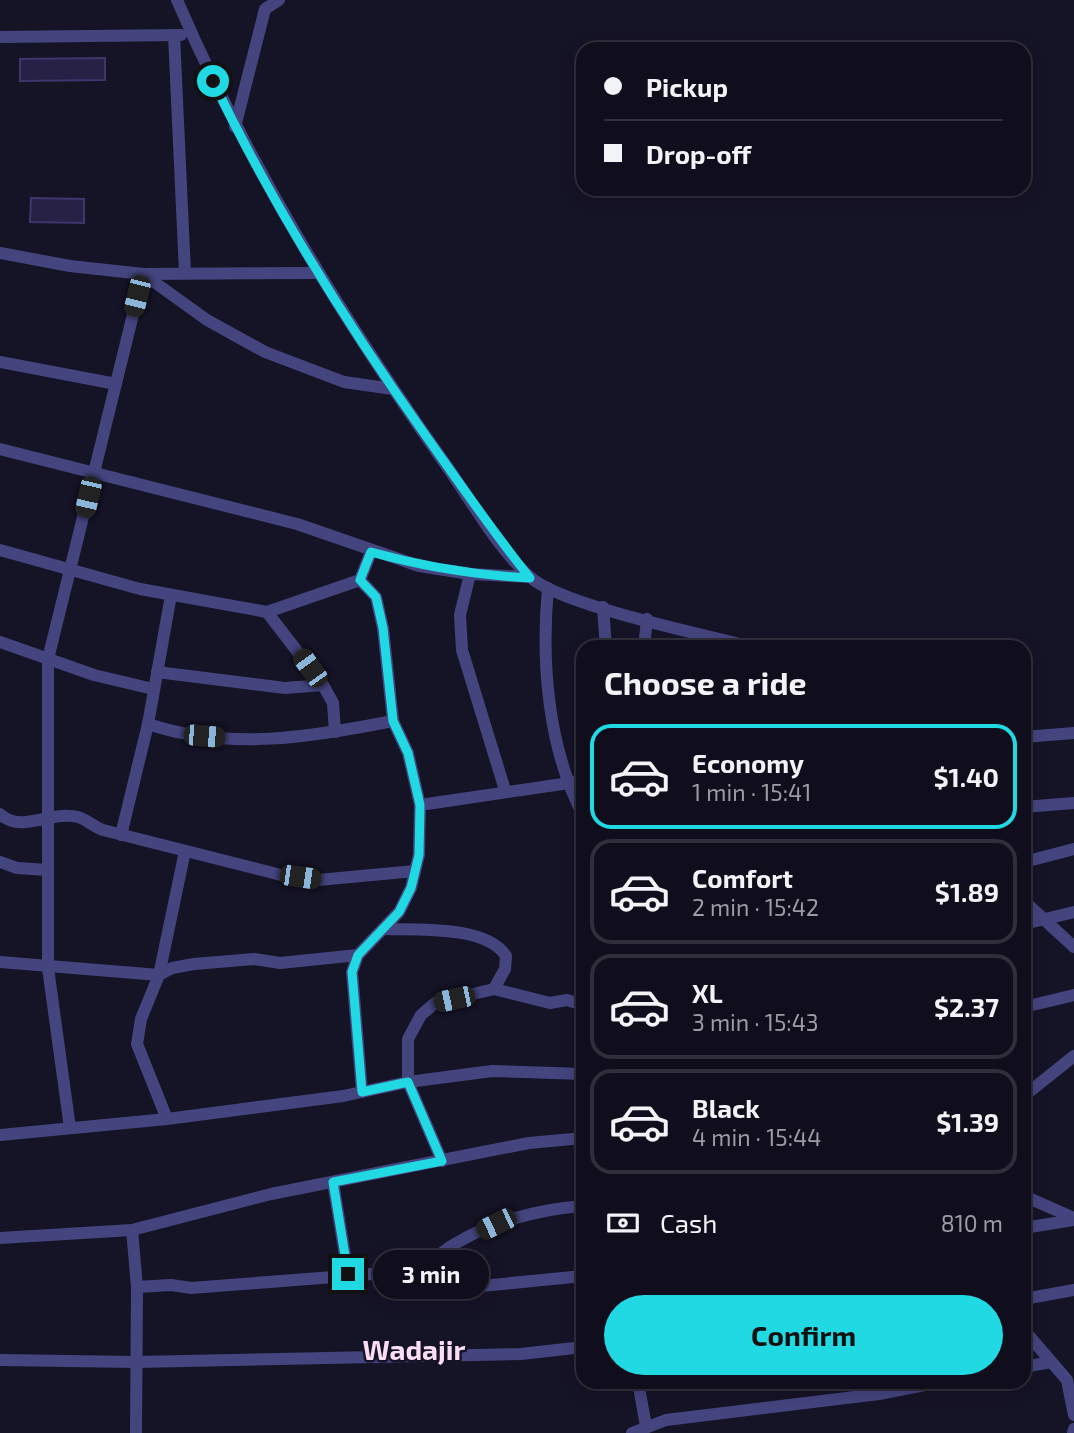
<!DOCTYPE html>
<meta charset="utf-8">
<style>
body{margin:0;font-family:"Exo 2",sans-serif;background:#1e1c29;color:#f1f3f6;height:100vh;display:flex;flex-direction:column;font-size:26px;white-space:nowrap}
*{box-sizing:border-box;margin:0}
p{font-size:23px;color:#9c9ca3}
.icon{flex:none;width:38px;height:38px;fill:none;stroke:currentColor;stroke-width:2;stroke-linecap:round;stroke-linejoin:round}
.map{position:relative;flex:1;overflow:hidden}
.side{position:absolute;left:576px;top:640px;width:455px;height:749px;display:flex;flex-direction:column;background:#100e1c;border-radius:21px;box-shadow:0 4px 18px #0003,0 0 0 2px #302e3b}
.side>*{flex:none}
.top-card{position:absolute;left:576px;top:42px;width:455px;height:154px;border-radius:21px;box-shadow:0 4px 18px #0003,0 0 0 2px #302e3b;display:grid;align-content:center;height:154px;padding:0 28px;background:#100e1c}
.end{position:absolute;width:32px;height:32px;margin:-16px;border:9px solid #21d9e2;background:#111;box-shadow:0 0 0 4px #111}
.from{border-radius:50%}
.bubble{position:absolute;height:49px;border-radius:24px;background:#100e1c;box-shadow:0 4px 18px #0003,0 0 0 2px #302e3b;font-size:23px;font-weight:700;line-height:49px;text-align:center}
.car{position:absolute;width:21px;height:42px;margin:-21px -10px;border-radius:9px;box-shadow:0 0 5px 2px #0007;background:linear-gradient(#222 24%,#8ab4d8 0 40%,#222 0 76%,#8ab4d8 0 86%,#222 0)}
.top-card b{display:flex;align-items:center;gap:24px;height:66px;font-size:26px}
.top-card b+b{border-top:2px solid #302e3b}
.top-card i{width:18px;height:18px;background:#f1f3f6}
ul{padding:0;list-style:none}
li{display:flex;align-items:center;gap:21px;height:105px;margin:0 14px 10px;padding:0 14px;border:4px solid #302e3b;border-radius:21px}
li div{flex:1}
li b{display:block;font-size:26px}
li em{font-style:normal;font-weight:700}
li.active{border-color:#21d9e2}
li>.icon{width:63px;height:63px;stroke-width:1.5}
h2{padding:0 28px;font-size:32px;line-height:84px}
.pay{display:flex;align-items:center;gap:18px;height:77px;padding:0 28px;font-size:26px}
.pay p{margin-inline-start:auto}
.button{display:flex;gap:14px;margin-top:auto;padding:14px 28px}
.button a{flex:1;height:80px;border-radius:42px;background:#21d9e2;color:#111;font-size:28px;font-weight:700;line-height:80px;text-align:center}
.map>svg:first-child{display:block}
.building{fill:#272145;stroke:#3e366d;stroke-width:2}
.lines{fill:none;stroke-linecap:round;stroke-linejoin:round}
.minor{stroke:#44457f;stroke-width:12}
.route{stroke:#21d9e2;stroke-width:9}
.labels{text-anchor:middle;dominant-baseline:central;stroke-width:5;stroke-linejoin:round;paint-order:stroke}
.district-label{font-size:28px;font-weight:bold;fill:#fbdef2;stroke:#151326}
</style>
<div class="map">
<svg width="1074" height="1433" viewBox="0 0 1074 1433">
<rect width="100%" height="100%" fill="#151326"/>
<g class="building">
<polygon points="105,58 105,80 20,81 20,59"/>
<polygon points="31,198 84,199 84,223 30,222"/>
</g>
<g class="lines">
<g class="minor">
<path d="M177,0c70,163 162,313 264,458 27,37 55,89 89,119 32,29 177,58 226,71"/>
<polyline points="174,35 185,273"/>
<polyline points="0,37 181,35"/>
<polyline points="235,127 265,9 279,0"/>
<polyline points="0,253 70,266 143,274 207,320 265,352 344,382 393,389"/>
<polyline points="0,362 116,384"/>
<polyline points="0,449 297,524 419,566 470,574 530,577"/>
<polyline points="0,550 140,589 267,612 360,580 371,552"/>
<polyline points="470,574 460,615 462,650 505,790"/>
<polyline points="360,580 376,597 383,628 393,721 408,753 420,805 419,855 411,888 399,912 358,955 352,972 362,1092"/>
<path d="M548,588c-7,75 0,160 35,227"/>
<polyline points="603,607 606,648"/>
<polyline points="267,612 323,685 333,703 335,732"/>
<polyline points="0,642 94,675 153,689"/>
<polyline points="644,648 647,619"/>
<polyline points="157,672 285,688 323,685"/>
<path d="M148,724c81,27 164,13 245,-3"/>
<polyline points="1024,737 1074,733"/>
<polyline points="420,805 583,781"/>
<polyline points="1024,807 1074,803"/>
<path d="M0,814c21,20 53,-4 78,3 8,2 16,10 25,13l178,45 37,5 97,-9"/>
<polyline points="121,835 148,724 171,595"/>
<polyline points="0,862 17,868 48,870"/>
<polyline points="1024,862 1074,849"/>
<polyline points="1024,901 1074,947"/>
<polyline points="1024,924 1074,912"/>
<path d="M383,929c33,1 103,-4 123,27l-1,13 -11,20"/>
<polyline points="0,962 159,975 172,968 194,964 254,959 280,963 358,955"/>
<polyline points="1024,1007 1074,995"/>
<polyline points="1024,1096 1074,1056"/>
<polyline points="167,1119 137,1044 141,1019 159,975 185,851"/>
<polyline points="70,1128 48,968 48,659 143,274 316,273"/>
<polyline points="0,1135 167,1119 343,1096 408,1082 492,1071 583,1074"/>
<polyline points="442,1161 408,1082 408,1039 421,1015 435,1003 494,989 550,1003 567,1000 583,1005"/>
<polyline points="333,1182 348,1274"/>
<polyline points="1024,1196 1074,1218"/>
<polyline points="1024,1228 1074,1220"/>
<polyline points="132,1230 137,1287 136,1433"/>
<polyline points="0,1238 132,1230 271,1194 417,1165 529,1143 583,1138"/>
<polyline points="424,1270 444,1283 471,1287 583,1276"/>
<path d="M137,1287l34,-2 20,3 233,-18c9,-9 18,-19 29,-25 37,-23 87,-36 130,-39"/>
<polyline points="1024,1299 1074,1290"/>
<polyline points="1024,1330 1067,1380 1074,1415"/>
<polyline points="0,1360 137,1362 521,1354 583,1347"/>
<polyline points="1024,1367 1051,1362"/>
<polyline points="638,1382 646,1426"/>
<polyline points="632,1433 666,1420 879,1394 940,1382"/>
<polyline points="1073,1433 1074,1429"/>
</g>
</g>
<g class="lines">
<path class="route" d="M213,81c60,125 133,242 213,355 34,48 67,96 104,142 -55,-3 -106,-11 -159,-26l-11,28 16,17 7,31 10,93 15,32 12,52 -1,50 -8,33 -12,24 -41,43 -6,17 10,120 46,-10 34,79 -109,21 15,92"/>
</g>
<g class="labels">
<g class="district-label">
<text x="414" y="1349">Wadajir</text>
</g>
</g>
</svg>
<i class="end from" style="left:213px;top:81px"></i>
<i class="end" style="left:348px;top:1274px"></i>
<div class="bubble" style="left:373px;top:1250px;width:116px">3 min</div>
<i class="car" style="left:137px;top:296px;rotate:194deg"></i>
<i class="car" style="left:88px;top:497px;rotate:193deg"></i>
<i class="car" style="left:310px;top:668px;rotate:324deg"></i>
<i class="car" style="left:204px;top:736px;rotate:95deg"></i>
<i class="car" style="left:300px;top:877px;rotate:98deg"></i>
<i class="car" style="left:454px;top:999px;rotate:258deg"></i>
<i class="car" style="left:496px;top:1224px;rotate:244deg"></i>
<div class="top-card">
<b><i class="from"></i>Pickup</b>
<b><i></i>Drop-off</b>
</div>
<section class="side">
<h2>Choose a ride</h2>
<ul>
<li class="active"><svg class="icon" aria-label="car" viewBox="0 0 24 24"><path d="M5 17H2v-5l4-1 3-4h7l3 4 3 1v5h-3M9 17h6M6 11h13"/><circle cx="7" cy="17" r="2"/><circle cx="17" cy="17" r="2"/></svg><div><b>Economy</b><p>1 min · 15:41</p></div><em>$1.40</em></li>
<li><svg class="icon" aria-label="car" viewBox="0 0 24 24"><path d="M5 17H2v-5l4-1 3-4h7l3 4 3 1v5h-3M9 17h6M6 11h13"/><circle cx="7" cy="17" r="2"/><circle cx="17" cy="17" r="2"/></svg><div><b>Comfort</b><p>2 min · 15:42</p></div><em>$1.89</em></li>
<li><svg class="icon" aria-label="car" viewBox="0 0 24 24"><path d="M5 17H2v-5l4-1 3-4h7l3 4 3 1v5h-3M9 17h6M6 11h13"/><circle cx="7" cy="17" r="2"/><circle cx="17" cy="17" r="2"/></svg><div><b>XL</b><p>3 min · 15:43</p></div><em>$2.37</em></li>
<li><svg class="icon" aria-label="car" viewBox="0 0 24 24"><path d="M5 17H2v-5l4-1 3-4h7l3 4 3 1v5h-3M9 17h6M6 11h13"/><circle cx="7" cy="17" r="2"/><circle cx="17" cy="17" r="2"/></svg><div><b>Black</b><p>4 min · 15:44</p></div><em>$1.39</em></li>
</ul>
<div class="pay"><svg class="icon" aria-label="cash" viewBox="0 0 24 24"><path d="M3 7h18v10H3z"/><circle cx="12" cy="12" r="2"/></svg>Cash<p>810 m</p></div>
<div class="button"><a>Confirm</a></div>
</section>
</div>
